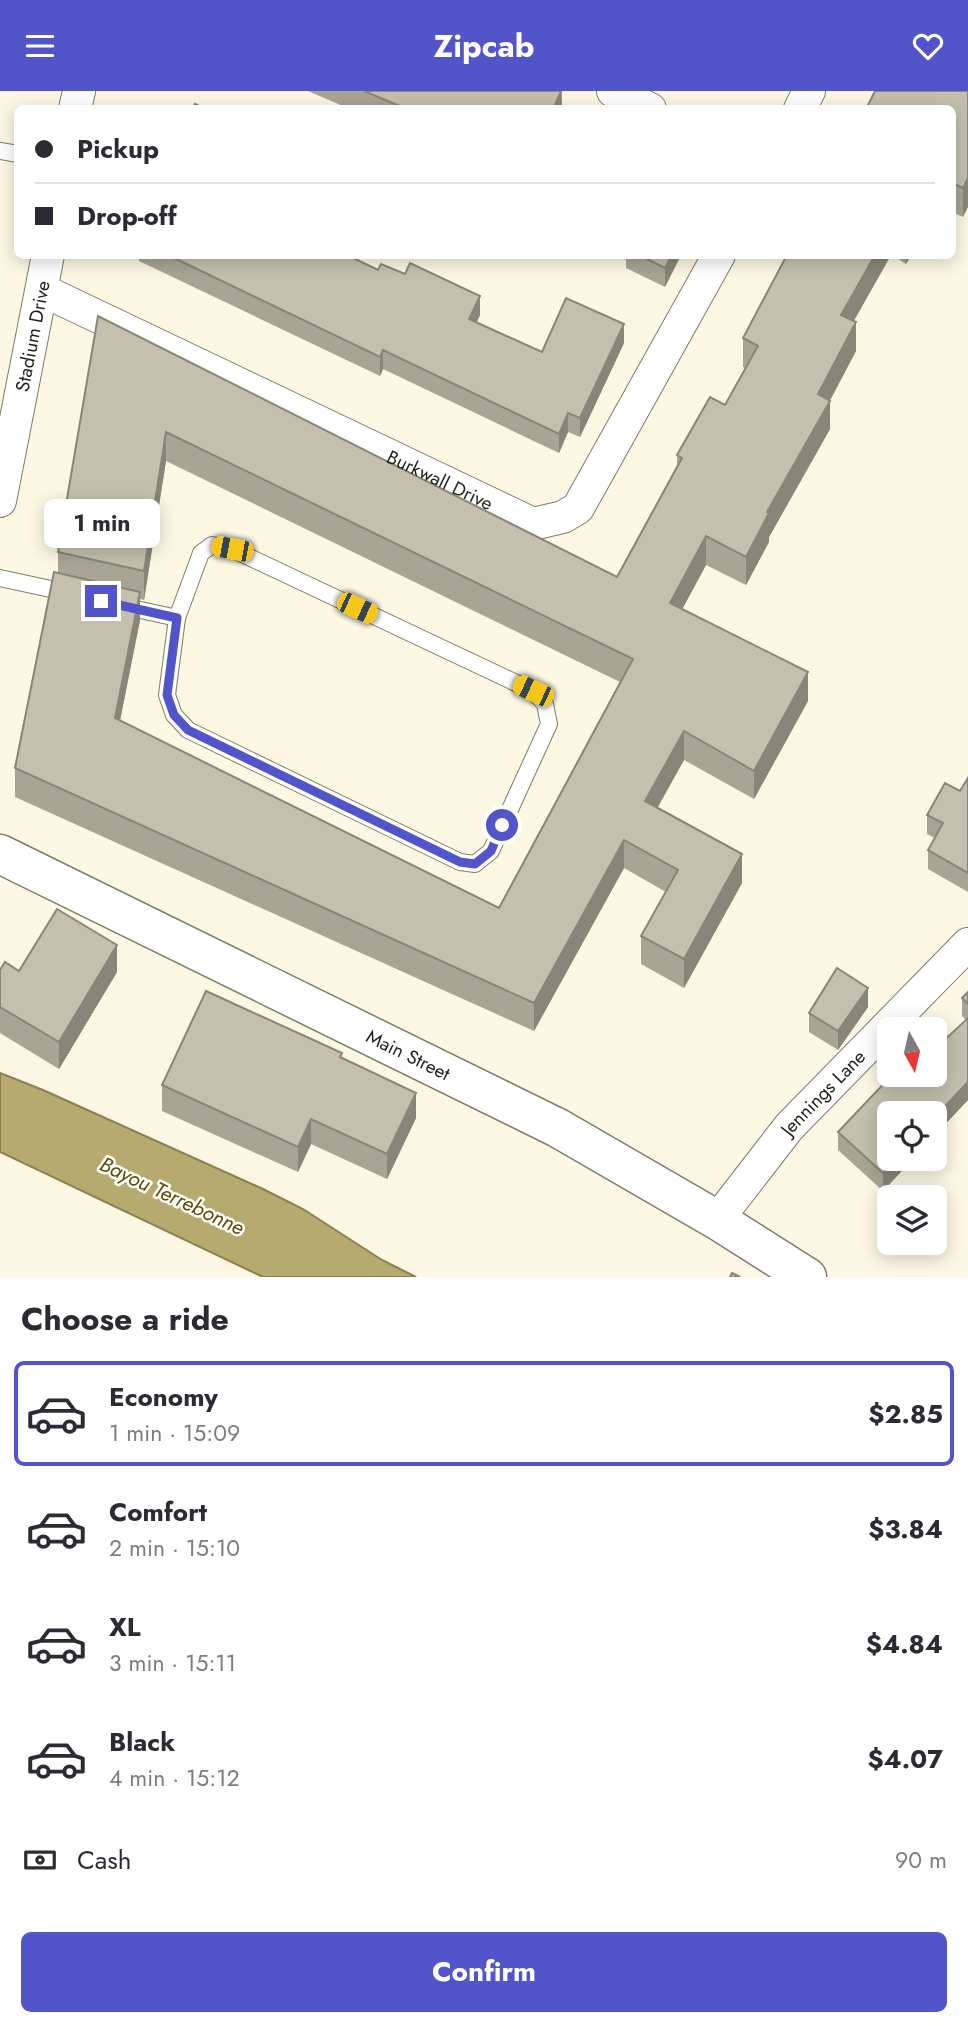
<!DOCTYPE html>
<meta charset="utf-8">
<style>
body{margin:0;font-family:Jost,sans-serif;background:#f7f7f7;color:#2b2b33;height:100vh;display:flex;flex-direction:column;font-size:26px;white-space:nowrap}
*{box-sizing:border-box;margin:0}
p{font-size:23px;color:#7c7c81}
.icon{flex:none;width:38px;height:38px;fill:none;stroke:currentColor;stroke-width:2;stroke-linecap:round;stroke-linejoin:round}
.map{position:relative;height:1186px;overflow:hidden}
.side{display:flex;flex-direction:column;background:#fff;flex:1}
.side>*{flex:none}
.banner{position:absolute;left:14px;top:14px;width:942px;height:154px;border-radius:10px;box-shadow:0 4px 18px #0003;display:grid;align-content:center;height:154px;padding:0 21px;background:#fff}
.needle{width:46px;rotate:172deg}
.fabs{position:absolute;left:877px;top:926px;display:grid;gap:14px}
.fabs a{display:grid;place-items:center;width:70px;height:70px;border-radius:10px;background:#fff;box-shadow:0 4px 18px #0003;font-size:35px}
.end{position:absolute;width:32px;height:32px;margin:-16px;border:9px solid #5254ca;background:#fff;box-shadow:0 0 0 4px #fff}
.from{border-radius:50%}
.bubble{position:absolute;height:49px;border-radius:10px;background:#fff;box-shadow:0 4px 18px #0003;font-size:23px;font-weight:700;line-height:49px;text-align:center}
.car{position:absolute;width:21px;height:42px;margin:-21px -10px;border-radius:9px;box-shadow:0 0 5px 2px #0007;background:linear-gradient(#f5c518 24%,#345 0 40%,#f5c518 0 76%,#345 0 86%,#f5c518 0)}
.banner b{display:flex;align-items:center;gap:24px;height:66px;font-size:26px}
.banner b+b{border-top:2px solid #e1e1e2}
.banner i{width:18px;height:18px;background:#2b2b33}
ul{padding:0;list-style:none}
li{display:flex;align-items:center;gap:21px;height:105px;margin:0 14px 10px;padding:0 7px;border:4px solid transparent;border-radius:10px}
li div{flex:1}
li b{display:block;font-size:26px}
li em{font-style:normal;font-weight:700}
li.active{border-color:#5254ca}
li>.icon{width:63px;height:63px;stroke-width:1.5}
h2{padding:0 21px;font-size:32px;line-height:84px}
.pay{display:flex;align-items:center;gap:18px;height:77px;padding:0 21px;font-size:26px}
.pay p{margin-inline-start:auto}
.cta{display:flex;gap:14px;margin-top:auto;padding:14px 21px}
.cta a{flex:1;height:80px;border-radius:10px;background:#5254ca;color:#fff;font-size:28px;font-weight:700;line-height:80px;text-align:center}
header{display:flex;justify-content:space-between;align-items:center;height:91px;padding:0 21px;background:#5254ca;color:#fff;font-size:32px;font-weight:700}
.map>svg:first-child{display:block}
.water{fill:#b7aa6e;stroke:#8a8054;stroke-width:2}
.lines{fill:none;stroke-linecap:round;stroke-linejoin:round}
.service-casing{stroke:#7f7c6a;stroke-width:18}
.minor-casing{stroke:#7f7c6a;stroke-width:34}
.primary-casing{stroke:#7f7c6a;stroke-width:41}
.service{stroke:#fff;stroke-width:16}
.minor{stroke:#fff;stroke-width:32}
.primary{stroke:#fff;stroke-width:38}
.wall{fill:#a9a595;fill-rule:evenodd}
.shaded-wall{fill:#898679}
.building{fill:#c4c0ad;stroke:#898679;stroke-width:2}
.route{stroke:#5254ca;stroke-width:9}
.labels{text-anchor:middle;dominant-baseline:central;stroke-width:5;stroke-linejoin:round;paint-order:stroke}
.street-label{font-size:19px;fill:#211f18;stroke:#fff}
.water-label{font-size:21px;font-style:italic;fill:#5b4d00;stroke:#fff}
</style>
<header><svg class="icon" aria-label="menu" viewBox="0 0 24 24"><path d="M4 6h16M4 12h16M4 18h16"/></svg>Zipcab<svg class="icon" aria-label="heart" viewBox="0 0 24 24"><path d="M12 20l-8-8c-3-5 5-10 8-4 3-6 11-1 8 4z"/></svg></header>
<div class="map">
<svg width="968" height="1186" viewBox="0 0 968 1186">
<rect width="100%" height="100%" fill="#fcf8e4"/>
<polygon class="water" points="0,982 43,999 263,1098 303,1118 382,1169 416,1186 263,1186 0,1061"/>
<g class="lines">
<defs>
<g id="service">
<polyline points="0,60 18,63"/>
<polygon points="212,454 232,458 533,600 545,613 549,633 491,760 475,773 460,771 188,639 174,624 167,604 177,527 201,462"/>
<polyline points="0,487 69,502"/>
<polyline points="118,514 177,527"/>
</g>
<g id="minor">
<polyline points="613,0 650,18"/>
<polyline points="75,18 79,0"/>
<polyline points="800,18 809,0"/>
<path id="s1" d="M42,199l491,234 30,-7 15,-9 141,-253"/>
<path id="s2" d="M0,410l48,-246"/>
<path id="s3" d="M717,1129l72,-93 179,-183"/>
</g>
<g id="primary">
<path id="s4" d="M0,763l558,274 159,92 90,57"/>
</g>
</defs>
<use href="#service" class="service-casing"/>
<use href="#minor" class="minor-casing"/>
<use href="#primary" class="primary-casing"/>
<use href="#service" class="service"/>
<use href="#minor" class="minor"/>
<use href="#primary" class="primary"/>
</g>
<g class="wall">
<polygon points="308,0 562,0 562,18 350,18"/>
<polygon points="968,0 963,126 952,121 952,18"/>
<polygon points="139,164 347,164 480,224 477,231 542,261 624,252 580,346 568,341 559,362 383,278 380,285 139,170"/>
<polygon points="626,164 681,164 665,196 626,177"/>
<path d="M891,164l-37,66 2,30 -26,50v28l-61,108v5l-23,43 -40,-20 -24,44 126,92 -54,98 -70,-39 -27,48 85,75 -58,105 -43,-24v-28l25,-44 -42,-24 -90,163 -519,-234v-29l43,-195v-21l40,-236 519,261 60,-111v-11l48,-50 20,-37 -2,-1v-29zM166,370l454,221 -121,226 -379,-188 20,-100v-21l4,1z"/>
<polygon points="892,164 911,164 906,173"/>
<polygon points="968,687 968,801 928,778 928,759 935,747 927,743 927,724 960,700"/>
<polygon points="0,879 117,881 59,978 0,942"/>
<polygon points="968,901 968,1009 934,1045 934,1022 889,1068 913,1068 883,1100 838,1059 838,1041 934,984 966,929 962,925 962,907"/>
<polygon points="868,916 838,959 809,941 809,922"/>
<polygon points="342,967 416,1027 387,1088 311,1053 298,1081 162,1020 162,994"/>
</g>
<g class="shaded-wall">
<polygon points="561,0 562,18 553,18"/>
<polygon points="968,87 968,116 963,126 963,97"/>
<polygon points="672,164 681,164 665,196 665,177"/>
<polygon points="875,164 891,164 841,252 841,224"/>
<polygon points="906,164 911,164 906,173"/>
<polygon points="480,205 480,224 469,247 469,228"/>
<polygon points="856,231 856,260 825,318 830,310 830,338 769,446 769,451 746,494 746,466 767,421 818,303"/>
<polygon points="624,233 624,252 580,346 580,327"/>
<polygon points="383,259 383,278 380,285 380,266"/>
<polygon points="568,322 568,341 559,362 559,343"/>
<polygon points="166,341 166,370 144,509 144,480"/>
<polygon points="706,445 706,474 670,541 670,512"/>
<polygon points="140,501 140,529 115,655 115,627"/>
<polygon points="808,581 808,610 754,708 754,680"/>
<polygon points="684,640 684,669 645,739 645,710"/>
<polygon points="624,749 624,777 534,940 534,912"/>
<polygon points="742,763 742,792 684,897 684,868"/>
<polygon points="117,854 117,881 59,978 59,951"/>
<polygon points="868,897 868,916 838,959 838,940"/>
<polygon points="968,991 968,1009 934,1045 934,1027"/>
<polygon points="416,1002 416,1027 387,1088 387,1063"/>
<polygon points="311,1028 311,1053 298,1081 298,1056"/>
<polygon points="896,1068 913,1068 883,1100 883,1082"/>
</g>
<g class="building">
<polygon points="364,0 561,0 553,18 402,18 402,16"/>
<polygon points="875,0 968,0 968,87 963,97 952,92 952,18 866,18"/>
<polygon points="195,13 205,18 193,18"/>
<polygon points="168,164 347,164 378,179 381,173 405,183 410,172 480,205 469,228 542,261 566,207 624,233 580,327 568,322 559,343 383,259 380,266"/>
<polygon points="639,164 672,164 665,177"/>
<polygon points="787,164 875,164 841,224 856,231 818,303 830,310 767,421 769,422 746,466 706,445 670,512 808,581 754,680 684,640 645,710 742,763 684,868 641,845 678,779 624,749 534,912 15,677 54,481 140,501 115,627 499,817 633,568 166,341 144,480 58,461 98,225 617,486 682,367 677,364 710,306 725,314 758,255 743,247"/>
<polygon points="968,687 968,782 928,759 943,732 927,724 945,692 960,700"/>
<polygon points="57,818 117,854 59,951 0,916 0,879 5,871 19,880"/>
<polygon points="837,877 868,897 838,940 809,922"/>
<polygon points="206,900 342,962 340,966 416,1002 387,1063 311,1028 298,1056 162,994"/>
<polygon points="968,901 968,913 962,907"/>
<polygon points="968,927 968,991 934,1027 934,1022 889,1022 889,1068 896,1068 883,1082 838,1041 892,984 934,984 934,959"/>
<polygon points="732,1182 740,1186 730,1186"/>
</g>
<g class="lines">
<polyline class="route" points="101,510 177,527 167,604 174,624 188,639 460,771 475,773 491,760 502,734"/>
</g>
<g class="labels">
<g class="street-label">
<text stroke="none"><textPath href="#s2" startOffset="168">Stadium Drive</textPath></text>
<text stroke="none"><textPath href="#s1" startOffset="441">Burkwall Drive</textPath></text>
<text stroke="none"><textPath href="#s4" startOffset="455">Main Street</textPath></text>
<text stroke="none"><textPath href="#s3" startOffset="166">Jennings Lane</textPath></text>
</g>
<g class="water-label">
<text transform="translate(172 1105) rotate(25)">Bayou Terrebonne</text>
</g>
</g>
</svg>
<div class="fabs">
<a><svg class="needle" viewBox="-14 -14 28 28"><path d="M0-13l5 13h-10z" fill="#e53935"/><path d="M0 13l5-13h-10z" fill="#7c7c81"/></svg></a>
<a><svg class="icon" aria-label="locate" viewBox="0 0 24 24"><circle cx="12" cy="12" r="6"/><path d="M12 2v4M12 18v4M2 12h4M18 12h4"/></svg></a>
<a><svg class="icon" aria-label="layers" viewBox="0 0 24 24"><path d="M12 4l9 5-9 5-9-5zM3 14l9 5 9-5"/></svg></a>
</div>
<i class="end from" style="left:502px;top:734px"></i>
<i class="end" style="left:101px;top:510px"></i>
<div class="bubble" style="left:44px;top:408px;width:116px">1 min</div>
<i class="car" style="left:232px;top:458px;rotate:281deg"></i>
<i class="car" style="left:357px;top:517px;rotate:115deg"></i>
<i class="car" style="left:533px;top:600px;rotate:295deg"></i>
<div class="banner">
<b><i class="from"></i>Pickup</b>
<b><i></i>Drop-off</b>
</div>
</div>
<section class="side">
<h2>Choose a ride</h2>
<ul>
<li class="active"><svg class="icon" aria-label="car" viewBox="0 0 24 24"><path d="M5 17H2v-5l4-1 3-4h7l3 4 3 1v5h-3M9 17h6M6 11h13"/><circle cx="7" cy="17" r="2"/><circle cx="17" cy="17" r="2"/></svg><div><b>Economy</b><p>1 min · 15:09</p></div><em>$2.85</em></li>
<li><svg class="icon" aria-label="car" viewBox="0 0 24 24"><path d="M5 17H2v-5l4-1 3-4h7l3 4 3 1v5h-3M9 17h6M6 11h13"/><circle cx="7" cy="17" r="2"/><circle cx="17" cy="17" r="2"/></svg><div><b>Comfort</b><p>2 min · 15:10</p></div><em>$3.84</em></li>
<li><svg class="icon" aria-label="car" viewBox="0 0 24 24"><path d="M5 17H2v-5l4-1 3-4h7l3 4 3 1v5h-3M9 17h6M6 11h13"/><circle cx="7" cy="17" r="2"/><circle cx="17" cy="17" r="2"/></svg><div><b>XL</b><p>3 min · 15:11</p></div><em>$4.84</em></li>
<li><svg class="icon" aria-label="car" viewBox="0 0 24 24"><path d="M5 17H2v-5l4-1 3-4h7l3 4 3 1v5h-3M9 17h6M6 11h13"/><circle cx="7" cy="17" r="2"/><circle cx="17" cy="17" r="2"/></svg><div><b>Black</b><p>4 min · 15:12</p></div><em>$4.07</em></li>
</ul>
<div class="pay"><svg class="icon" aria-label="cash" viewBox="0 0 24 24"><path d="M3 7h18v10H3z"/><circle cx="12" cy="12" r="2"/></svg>Cash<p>90 m</p></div>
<div class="cta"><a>Confirm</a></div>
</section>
